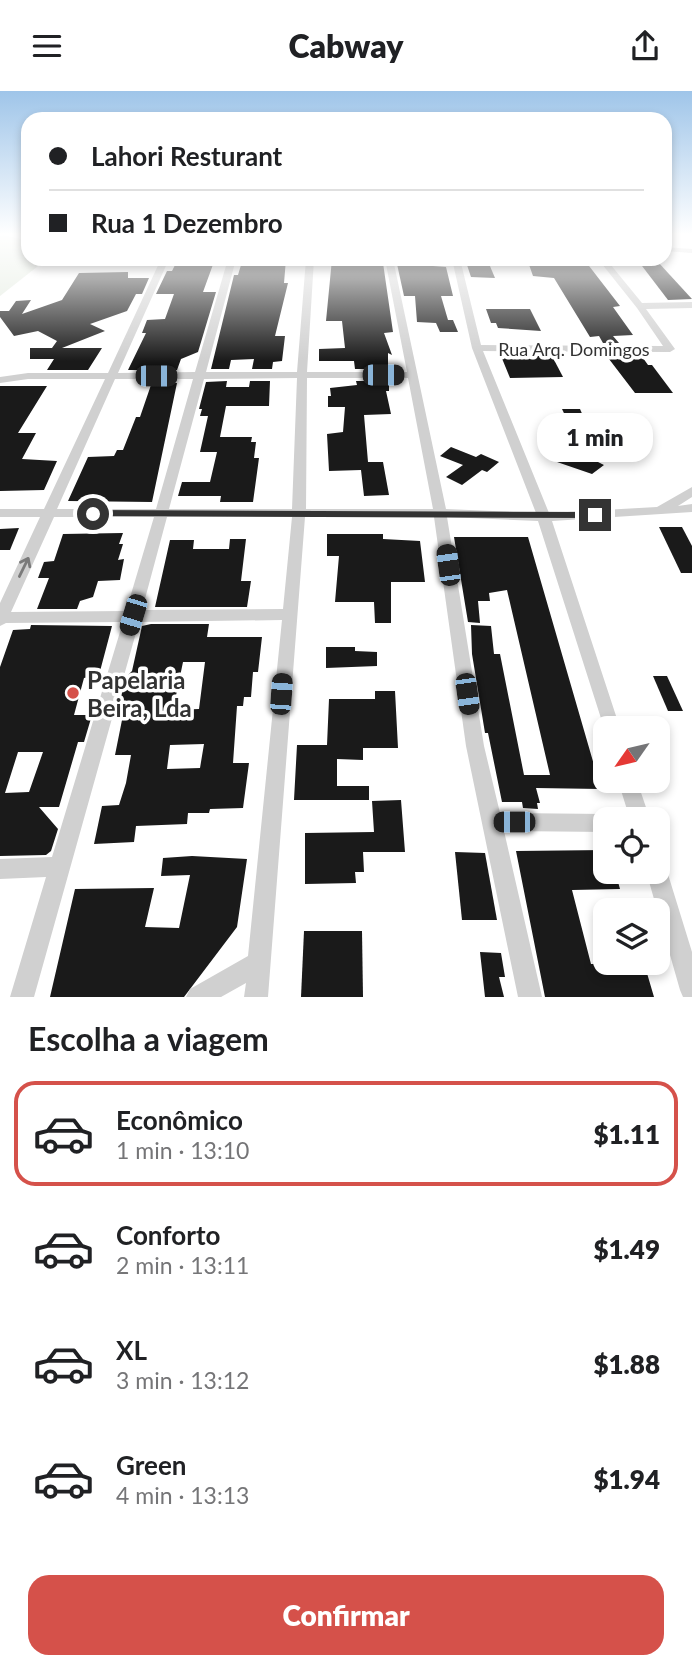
<!DOCTYPE html>
<html lang="pt">
<meta charset="utf-8">
<style>
body{margin:0;font-family:Lato,sans-serif;background:#f2f2f2;color:#202124;height:100vh;display:flex;flex-direction:column;font-size:26px;white-space:nowrap}
*{box-sizing:border-box;margin:0}
p{font-size:23px;color:#757577}
.icon{flex:none;width:38px;height:38px;fill:none;stroke:currentColor;stroke-width:2;stroke-linecap:round;stroke-linejoin:round}
.map{position:relative;height:906px;overflow:hidden}
.drawer{display:flex;flex-direction:column;background:#fff;flex:1}
.drawer>*{flex:none}
.guide{position:absolute;left:21px;top:21px;width:651px;height:154px;border-radius:21px;box-shadow:0 4px 10px #0003;display:grid;align-content:center;height:154px;padding:0 28px;background:#fff}
.needle{width:46px;rotate:236deg}
.controls{position:absolute;left:593px;top:625px;display:grid;gap:14px}
.controls a{display:grid;place-items:center;width:77px;height:77px;border-radius:14px;background:#fff;box-shadow:0 4px 10px #0003;font-size:35px}
.end{position:absolute;width:32px;height:32px;margin:-16px;border:9px solid #333;background:#fff;box-shadow:0 0 0 4px #fff}
.from{border-radius:50%}
.bubble{position:absolute;height:49px;border-radius:21px;background:#fff;box-shadow:0 4px 10px #0003;font-size:23px;font-weight:800;line-height:49px;text-align:center}
.car{position:absolute;width:21px;height:42px;margin:-21px -10px;border-radius:9px;box-shadow:0 0 5px 2px #0007;background:linear-gradient(#222 24%,#8ab4d8 0 40%,#222 0 76%,#8ab4d8 0 86%,#222 0)}
.guide b{display:flex;align-items:center;gap:24px;height:66px;font-size:26px}
.guide b+b{border-top:2px solid #e0e0e0}
.guide i{width:18px;height:18px;background:#202124}
ul{padding:0;list-style:none}
li{display:flex;align-items:center;gap:21px;height:105px;margin:0 14px 10px;padding:0 14px;border:4px solid transparent;border-radius:21px}
li div{flex:1}
li b{display:block;font-size:26px}
li em{font-style:normal;font-weight:800}
li.selected{border-color:#d5514a}
li>.icon{width:63px;height:63px;stroke-width:1.5}
h2{padding:0 28px;font-size:32px;line-height:84px}
.primary-button{display:flex;gap:14px;margin-top:auto;padding:14px 28px}
.primary-button a{flex:1;height:80px;border-radius:21px;background:#d5514a;color:#fff;font-size:28px;font-weight:800;line-height:80px;text-align:center}
header{display:flex;justify-content:space-between;align-items:center;height:91px;padding:0 28px;background:#fff;font-size:32px;font-weight:800}
.map>svg:first-child{display:block}
.green{fill:#e1e9dd}
.building{fill:#1a1a1a;fill-rule:evenodd}
.lines{fill:none;stroke-linecap:round;stroke-linejoin:round}
.minor{fill:#d0d0d0;fill-rule:evenodd}
.oneway{stroke:#7a7a7a}
.route{fill:#333}
.poi-dot{fill:#d5514a;stroke:#fff;stroke-width:2.5}
.labels{text-anchor:middle;dominant-baseline:central;stroke-width:7;stroke-linejoin:round;paint-order:stroke}
.far-street-label{font-size:18px;fill:#333;stroke:#fff}
.near-poi-label{font-size:24px;font-weight:bold;fill:#333;stroke:#fff;text-anchor:start}
</style>
<header><svg class="icon" aria-label="menu" viewBox="0 0 24 24"><path d="M4 6h16M4 12h16M4 18h16"/></svg>Cabway<svg class="icon" aria-label="share" viewBox="0 0 24 24"><path d="M12 15V3M7 8l5-5 5 5M5 13v7h14v-7"/></svg></header>
<div class="map">
<svg width="692" height="906" viewBox="0 0 692 906">
<rect width="100%" height="100%" fill="#fff"/>
<polygon class="green" points="0,143 28,150 28,168 47,168 0,205"/>
<g class="building">
<polygon points="178,168 215,168 203,201 216,201 198,261 181,268 177,279 128,279 146,242 142,242 147,229 165,228 174,203 156,203 167,180 172,180"/>
<polygon points="252,168 286,168 284,192 288,192 275,245 285,245 282,270 273,271 272,278 252,278 254,268 231,269 229,278 211,278 234,184 238,184 241,174 250,174"/>
<polygon points="332,168 376,168 376,172 383,172 393,241 384,242 392,264 388,262 388,278 355,278 354,270 319,270 319,258 345,257 342,230 326,230"/>
<polygon points="407,168 431,168 433,175 446,176 453,205 441,205 448,229 453,229 458,241 440,241 436,232 417,231 415,205 404,205 397,173 408,173"/>
<polygon points="465,168 487,168 495,187 471,186"/>
<polygon points="527,168 586,171 620,215 613,216 633,244 613,245 619,252 603,252 599,245 590,246 554,187 533,185"/>
<polygon points="639,171 658,171 692,208 668,209"/>
<polygon points="128,181 128,187 149,187 142,203 136,203 127,220 90,233 105,240 62,257 102,257 88,279 47,279 54,268 30,268 30,257 52,257 57,250 38,240 14,245 0,226 0,220 9,220 16,210 31,209 22,223 62,209 79,182"/>
<polygon points="486,218 530,218 541,240 498,237 496,232 491,232"/>
<polygon points="612,263 643,267 648,274 652,274 673,302 635,302 609,268 615,268"/>
<polygon points="501,265 552,265 563,286 510,287"/>
<polygon points="227,290 226,296 249,296 250,290 270,290 269,315 226,315 220,346 252,346 251,351 256,351 254,367 259,367 253,411 220,411 221,405 178,405 182,391 210,391 217,361 200,361 208,325 200,325 202,318 199,318 206,291"/>
<polygon points="356,290 389,290 389,300 386,300 391,323 364,324 368,371 383,371 389,404 364,405 361,379 329,380 327,343 343,341 345,316 328,316 328,305 331,305 330,297 357,294"/>
<polygon points="152,291 177,292 152,411 68,410 88,366 114,365 117,359 123,359 136,326 140,326"/>
<polygon points="0,295 47,295 18,342 36,342 22,368 57,370 44,399 0,400"/>
<polygon points="562,318 580,318 588,336 570,335"/>
<polygon points="451,356 476,366 481,363 499,371 487,381 482,379 462,394 446,386 463,374 440,365"/>
<polygon points="578,356 596,365 592,368 604,374 592,383 557,371"/>
<polygon points="659,436 682,436 692,455 692,482 681,482"/>
<polygon points="19,437 10,459 0,459 0,438"/>
<polygon points="123,442 119,453 123,453 118,469 124,468 120,489 98,490 93,506 80,510 77,518 37,518 49,487 38,487 44,471 54,470 63,443"/>
<polygon points="327,443 383,443 383,448 420,450 425,491 391,491 391,532 375,532 374,511 335,511 339,465 327,465"/>
<polygon points="454,446 528,446 601,698 536,697 540,712 537,712 538,718 523,717 522,711 502,711 488,642 485,642 472,563 471,534 491,535 494,563 500,563 524,684 550,684 507,499 489,502 490,510 478,510 480,532 468,531"/>
<polygon points="230,448 246,448 241,490 251,490 247,516 155,516 170,449 194,449 193,458 229,458"/>
<path d="M151,533h58l-2,13h55l-4,35h-5l-2,25h-7l-1,9h-6l-4,57h16l-6,45 -33,1 -1,4h-21l-1,11 -51,2 -2,16 -40,2 8,-38 17,-1 7,-22 5,-28h-16l8,-40h-7l10,-38 6,-6 10,-45zM183,571h22l-6,47 -26,1zM204,653l-4,24 -33,1 3,-24z"/>
<path d="M31,534l81,1 -13,49 -15,3 -10,37h18l-8,27h-6l-19,65h-20l19,22 -7,22 -5,4 -46,1v-189l13,-37 17,-1zM18,661h25l-14,40 -24,1z"/>
<polygon points="326,556 355,556 355,560 377,561 377,575 326,577"/>
<polygon points="653,585 667,585 683,620 668,620"/>
<polygon points="375,600 395,600 398,657 363,657 363,669 337,668 337,695 369,695 369,709 294,709 297,654 327,654 329,608 375,608"/>
<polygon points="401,709 405,761 363,761 364,781 355,781 356,792 305,793 305,742 374,741 372,710"/>
<polygon points="606,759 606,780 615,780 620,798 572,799 591,873 644,872 654,906 545,906 516,760"/>
<polygon points="455,761 485,762 497,829 462,829"/>
<polygon points="192,765 247,768 237,836 184,906 50,906 75,798 154,797 145,836 179,837 190,784 161,785 163,767"/>
<polygon points="304,840 362,840 363,906 301,906"/>
<polygon points="480,861 501,862 505,886 499,886 504,906 485,906"/>
</g>
<g class="lines">
<g class="minor">
<polygon points="665,156 692,158 692,162 665,160"/>
<path d="M161,168h8l-51,114 77,-1 33,-113h8l-30,113h91l9,-113h8l-7,113h100l-22,-113h8l53,250 90,4 -64,-165 -20,-89h8l21,86 182,1 -26,-38 -39,-49h8l36,44 50,-1v6l-46,1 29,40 -5,3 -187,-1 66,162 108,-6 35,-20v10l-14,9 14,-2v8l-140,9 68,207h-14v6l-68,-213 -91,-4 37,229 16,67 106,1 8,5h-8v13l-102,-1 38,166h-24l-52,-251 -32,-229h-129l-37,480h-24l2,-14 -25,14h-35l4,-8 58,-33 34,-336 -143,2 -105,375h-24l36,-120 -46,2v-20l52,-2 71,-235 -117,1 -6,3v-23l40,-86h-40v-8h44l61,-130h-77l-28,4v-6l28,-4h80zM297,287l-5,131h-123l35,-130zM307,287h101l25,131h-127zM115,288h78l-37,130h-99zM54,426h100l-28,94 -115,1zM167,426h125l-9,92 -141,1z"/>
<polygon points="618,690 637,690 650,728 630,728"/>
<polygon points="658,771 663,773 667,780 692,861 692,906 683,906 680,899 646,780 658,780"/>
</g>
</g>
<defs><path id="oneway-shaft" d="M-6 0H5M1.5-3L5.5 0L1.5 3" fill="none" stroke-width="1.6" stroke-linecap="round" stroke-linejoin="round" transform="scale(1.75)"/></defs>
<use class="oneway" href="#oneway-shaft" transform="translate(24 476) rotate(-64)"/>
<linearGradient id="sky" x2="0" y2="1"><stop stop-color="#9fc5e9"/><stop offset="0.53" stop-color="#fff"/><stop offset="1" stop-color="#fff" stop-opacity="0"/></linearGradient>
<rect width="692" height="270" fill="url(#sky)"/>
<polygon class="route" points="93,419 595,421 601,424 595,427 89,425 89,420"/>
<circle class="poi-dot" cx="73" cy="602" r="7"/>
<g class="labels">
<g class="far-street-label">
<text x="574" y="258">Rua Arq. Domingos</text>
</g>
<g class="near-poi-label">
<text x="87" y="588">Papelaria<tspan x="87" dy="28">Beira, Lda</tspan></text>
</g>
</g>
</svg>
<div class="controls">
<a><svg class="needle" viewBox="-14 -14 28 28"><path d="M0-13l5 13h-10z" fill="#e53935"/><path d="M0 13l5-13h-10z" fill="#757577"/></svg></a>
<a><svg class="icon" aria-label="locate" viewBox="0 0 24 24"><circle cx="12" cy="12" r="6"/><path d="M12 2v4M12 18v4M2 12h4M18 12h4"/></svg></a>
<a><svg class="icon" aria-label="layers" viewBox="0 0 24 24"><path d="M12 4l9 5-9 5-9-5zM3 14l9 5 9-5"/></svg></a>
</div>
<i class="end from" style="left:93px;top:423px"></i>
<i class="end" style="left:595px;top:424px"></i>
<div class="bubble" style="left:537px;top:322px;width:116px">1 min</div>
<i class="car" style="left:383px;top:284px;rotate:90deg"></i>
<i class="car" style="left:156px;top:285px;rotate:90deg"></i>
<i class="car" style="left:448px;top:474px;rotate:352deg"></i>
<i class="car" style="left:133px;top:524px;rotate:197deg"></i>
<i class="car" style="left:281px;top:603px;rotate:4deg"></i>
<i class="car" style="left:467px;top:603px;rotate:172deg"></i>
<i class="car" style="left:514px;top:731px;rotate:270deg"></i>
<div class="guide">
<b><i class="from"></i>Lahori Resturant</b>
<b><i></i>Rua 1 Dezembro</b>
</div>
</div>
<section class="drawer">
<h2>Escolha a viagem</h2>
<ul>
<li class="selected"><svg class="icon" aria-label="car" viewBox="0 0 24 24"><path d="M5 17H2v-5l4-1 3-4h7l3 4 3 1v5h-3M9 17h6M6 11h13"/><circle cx="7" cy="17" r="2"/><circle cx="17" cy="17" r="2"/></svg><div><b>Econômico</b><p>1 min · 13:10</p></div><em>$1.11</em></li>
<li><svg class="icon" aria-label="car" viewBox="0 0 24 24"><path d="M5 17H2v-5l4-1 3-4h7l3 4 3 1v5h-3M9 17h6M6 11h13"/><circle cx="7" cy="17" r="2"/><circle cx="17" cy="17" r="2"/></svg><div><b>Conforto</b><p>2 min · 13:11</p></div><em>$1.49</em></li>
<li><svg class="icon" aria-label="car" viewBox="0 0 24 24"><path d="M5 17H2v-5l4-1 3-4h7l3 4 3 1v5h-3M9 17h6M6 11h13"/><circle cx="7" cy="17" r="2"/><circle cx="17" cy="17" r="2"/></svg><div><b>XL</b><p>3 min · 13:12</p></div><em>$1.88</em></li>
<li><svg class="icon" aria-label="car" viewBox="0 0 24 24"><path d="M5 17H2v-5l4-1 3-4h7l3 4 3 1v5h-3M9 17h6M6 11h13"/><circle cx="7" cy="17" r="2"/><circle cx="17" cy="17" r="2"/></svg><div><b>Green</b><p>4 min · 13:13</p></div><em>$1.94</em></li>
</ul>
<div class="primary-button"><a>Confirmar</a></div>
</section>
